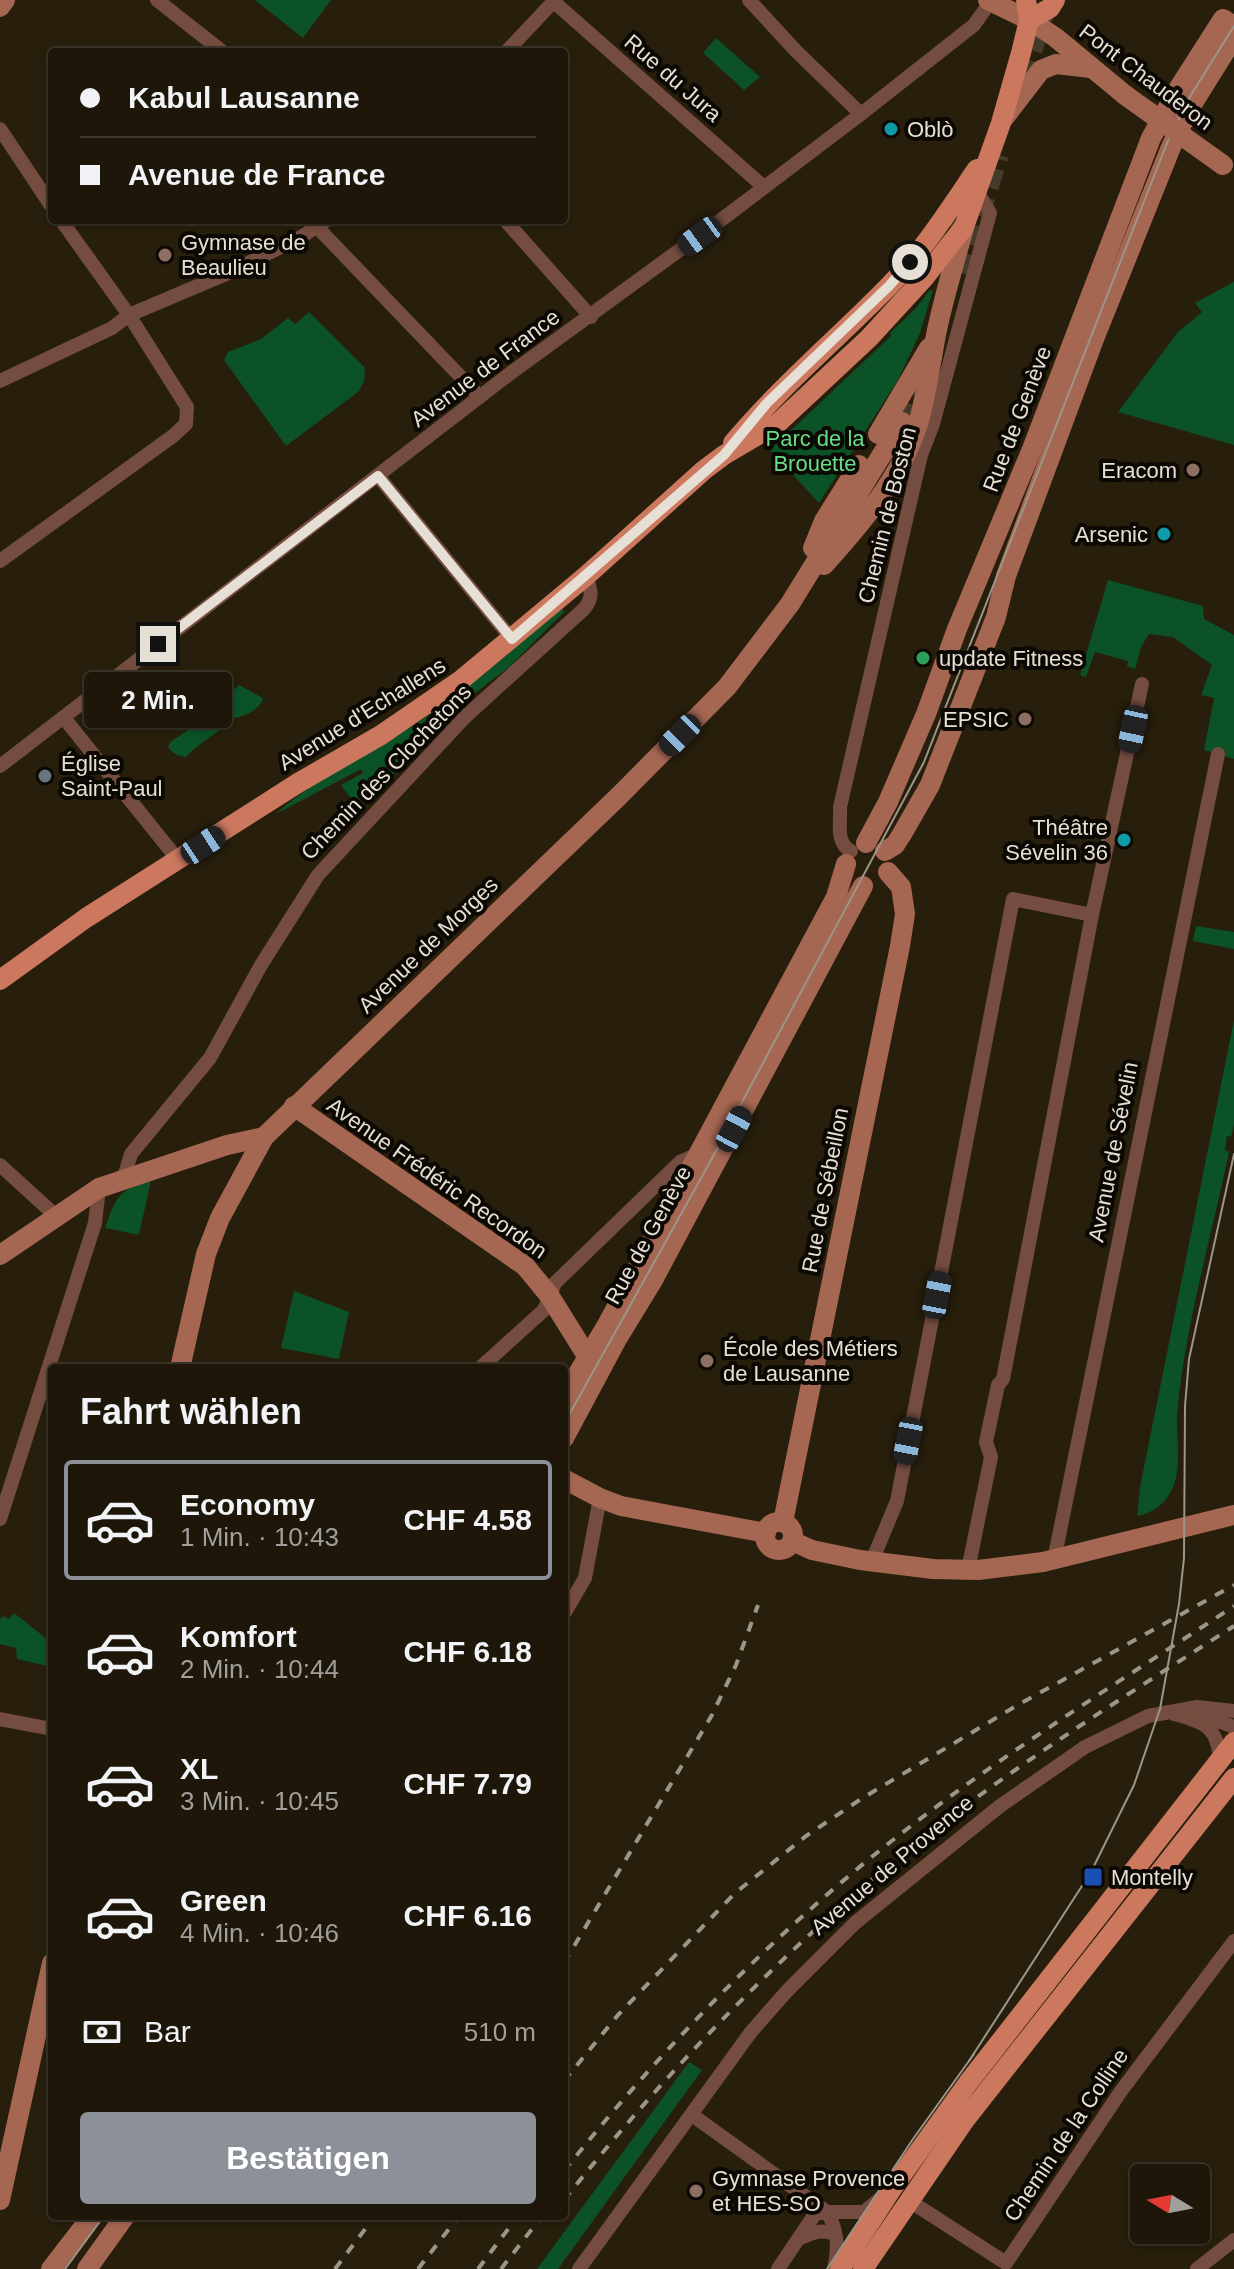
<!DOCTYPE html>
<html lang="de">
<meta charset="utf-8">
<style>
body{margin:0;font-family:Arial,sans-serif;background:#2a2317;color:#f1f3f6;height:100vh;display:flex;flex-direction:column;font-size:30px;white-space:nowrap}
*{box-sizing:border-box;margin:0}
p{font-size:26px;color:#a09f9c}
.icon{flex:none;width:44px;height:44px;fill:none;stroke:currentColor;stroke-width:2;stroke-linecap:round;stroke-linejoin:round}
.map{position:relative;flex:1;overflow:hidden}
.details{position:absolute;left:48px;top:1364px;width:520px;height:856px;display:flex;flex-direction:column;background:#1d1609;border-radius:8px;box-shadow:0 2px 6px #0004,0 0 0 2px #3b352a}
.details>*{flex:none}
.hud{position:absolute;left:48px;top:48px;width:520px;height:176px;border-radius:8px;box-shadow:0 2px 6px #0004,0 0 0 2px #3b352a;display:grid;align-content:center;height:176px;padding:0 32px;background:#1d1609}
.needle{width:52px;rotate:280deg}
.controls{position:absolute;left:1130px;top:2164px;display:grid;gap:16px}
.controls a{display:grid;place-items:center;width:80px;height:80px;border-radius:8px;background:#1d1609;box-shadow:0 2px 6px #0004,0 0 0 2px #3b352a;font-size:40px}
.end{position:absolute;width:36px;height:36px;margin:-18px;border:10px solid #e6dfd5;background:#111;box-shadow:0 0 0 4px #111}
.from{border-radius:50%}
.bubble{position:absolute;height:56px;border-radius:8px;background:#1d1609;box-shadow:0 2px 6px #0004,0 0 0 2px #3b352a;font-size:26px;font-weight:800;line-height:56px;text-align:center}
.car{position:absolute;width:24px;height:48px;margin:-24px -12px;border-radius:10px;box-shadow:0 0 6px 2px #0007;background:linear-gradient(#222 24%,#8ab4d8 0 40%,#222 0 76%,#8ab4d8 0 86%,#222 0)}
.hud b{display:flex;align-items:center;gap:28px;height:76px;font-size:30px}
.hud b+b{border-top:2px solid #3b352a}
.hud i{width:20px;height:20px;background:#f1f3f6}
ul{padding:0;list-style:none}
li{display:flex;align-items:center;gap:24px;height:120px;margin:0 16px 12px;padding:0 16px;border:4px solid transparent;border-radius:8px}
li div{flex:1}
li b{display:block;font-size:30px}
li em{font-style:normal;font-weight:800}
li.active{border-color:#8c9099}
li>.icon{width:72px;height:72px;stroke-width:1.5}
h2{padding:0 32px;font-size:36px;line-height:96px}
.pay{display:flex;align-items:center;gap:20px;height:88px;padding:0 32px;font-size:30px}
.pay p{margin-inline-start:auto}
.button{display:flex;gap:16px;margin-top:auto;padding:16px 32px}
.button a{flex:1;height:92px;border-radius:8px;background:#8c9099;color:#fff;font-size:32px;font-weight:800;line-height:92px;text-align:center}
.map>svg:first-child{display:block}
.green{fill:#0b5227}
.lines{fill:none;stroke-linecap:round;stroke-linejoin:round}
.secondary-tunnel{stroke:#443b2a;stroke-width:20;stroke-dasharray:20 10;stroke-linecap:butt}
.primary-tunnel{stroke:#443b2a;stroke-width:20;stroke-dasharray:20 10;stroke-linecap:butt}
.street{stroke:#754d40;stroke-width:14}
.secondary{stroke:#a56652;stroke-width:20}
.primary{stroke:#cb785f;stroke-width:20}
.tram{stroke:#9d9588;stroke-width:2}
.rail{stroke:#9d9588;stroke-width:4;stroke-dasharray:10 10;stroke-linecap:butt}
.secondary-bridge{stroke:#a56652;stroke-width:20}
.route{stroke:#e6dfd5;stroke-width:10}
.culture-dot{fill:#0f9aa8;stroke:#0c0803;stroke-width:3}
.education-dot{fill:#8d6e63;stroke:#0c0803;stroke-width:3}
.leisure-dot{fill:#2e9e5b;stroke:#0c0803;stroke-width:3}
.worship-dot{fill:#6b7280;stroke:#0c0803;stroke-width:3}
.transit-dot{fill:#1a4fb4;stroke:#0c0803;stroke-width:3}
.labels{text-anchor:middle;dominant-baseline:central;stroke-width:8;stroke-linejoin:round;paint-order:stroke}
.street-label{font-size:22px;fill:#e6dfd5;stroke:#0c0803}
.poi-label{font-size:22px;fill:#e6dfd5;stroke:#0c0803;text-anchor:start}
.park-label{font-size:22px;fill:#68dd89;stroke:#0c0803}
</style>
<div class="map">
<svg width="1234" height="2269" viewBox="0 0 1234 2269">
<rect width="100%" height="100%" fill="#271e0c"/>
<g class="green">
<polygon points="255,0 331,0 303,38"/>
<polygon points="716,38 760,77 744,90 703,53"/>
<polygon points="1234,282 1234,445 1118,412 1178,332 1202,312 1195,303"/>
<polygon points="933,290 920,333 898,380 819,503 770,450 891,336 890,333 917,307 929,291"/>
<path d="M309,312l55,55c2,11 0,16 -6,25l-72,54 -62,-86 4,-8 33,-13 27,-21 7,6z"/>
<polygon points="1108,580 1203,606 1204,619 1234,635 1234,759 1204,750 1214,698 1201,695 1212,665 1173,637 1149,634 1141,647 1135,669 1127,666 1128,661 1095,652 1086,677 1080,675"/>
<path d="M561,608l4,3 -56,56 -78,60 3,5 -75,77 -18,-24 22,-12 -2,-4 -85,45c33,-31 80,-52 119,-77 60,-38 114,-82 166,-129z"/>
<path d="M239,685l24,13c-2,11 -20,20 -31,20 -13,16 -32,23 -46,39 -8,-1 -13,-3 -18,-10l2,-5 35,-23z"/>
<polygon points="1196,926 1234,932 1234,949 1193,941"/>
<path d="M1234,1020v104l-3,13 -4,-1 -2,14 4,2c-18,87 -44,173 -52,263 -1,23 6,57 -7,78 -8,14 -19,20 -33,23l3,-29z"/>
<path d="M151,1180l-12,55 -34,-7c11,-33 14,-37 46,-48z"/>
<polygon points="294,1291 349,1312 339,1359 281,1348"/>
<polygon points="14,1613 47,1639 46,1661 52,1663 52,1667 17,1659 16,1648 0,1644 0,1620 3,1616 9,1619"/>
<polygon points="689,2062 702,2070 558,2269 537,2269"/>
</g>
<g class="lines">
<g class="secondary-tunnel">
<polyline points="1023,79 1044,14"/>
<polyline points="961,273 999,155"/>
<polyline points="902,422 926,367"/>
</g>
<polyline class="primary-tunnel" points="934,251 971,199"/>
<g class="street">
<polyline points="157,0 223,52"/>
<polyline points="749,0 796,51 861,114"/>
<polyline points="554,2 764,187"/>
<polyline points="506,52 555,0"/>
<polyline points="0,129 52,207"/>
<polyline points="505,220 591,317"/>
<polyline points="318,228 480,397"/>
<polyline points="0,381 112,328 129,315 226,274 301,237 327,220"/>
<polyline points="378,476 512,639"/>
<polyline points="0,561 173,436 186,424 187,407 129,315 61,220"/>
<polyline points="64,718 179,861"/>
<polyline points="0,766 512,372 725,217 861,114 974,25 991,1"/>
<path d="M851,851c-16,-8 -10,-29 -11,-44l81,-352 12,-31 57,-211 -13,-22"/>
<polyline points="0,1165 56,1216"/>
<path d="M124,1177l7,-23 79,-96 51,-93 57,-90 147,-158 119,-108c10,-12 7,-19 2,-33"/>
<polyline points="480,1368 544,1310 555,1283 680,1162 698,1154"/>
<polyline points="0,1519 95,1223 99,1188"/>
<polyline points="1054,1560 1218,754"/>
<polyline points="872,1561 897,1501 1013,899 1092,915"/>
<polyline points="968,1570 991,1457 986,1442 998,1385 1003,1379 1092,915 1142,684"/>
<polyline points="564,1614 585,1578 600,1498"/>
<path d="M1174,1714c31,8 44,13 46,47"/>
<polyline points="1198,1714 1234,1727"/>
<polyline points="0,1719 52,1729"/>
<path d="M692,2115l135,97c11,18 12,36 7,57"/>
<polyline points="908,2200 1006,2263 1121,2091 1234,1941"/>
<path d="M801,2238c13,-6 21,-9 34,-4"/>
<polyline points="579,2269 751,2032 787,1991 855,1923 1000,1806 1085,1747 1148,1716 1197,1707 1234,1711"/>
<polyline points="778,2269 815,2214 827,2212 864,2212 881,2198"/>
<polyline points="1197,2269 1234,2240"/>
</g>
<g class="secondary">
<polyline points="988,0 1029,20 1055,37 1125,95"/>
<polyline points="0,7 5,0"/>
<polyline points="1004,118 1041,70 1056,64 1091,68"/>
<polyline points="878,434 929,348"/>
<polyline points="813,548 824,521 859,465"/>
<path d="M824,565c37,-41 77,-88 94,-141 8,-28 12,-56 17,-84 7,-38 19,-75 29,-112"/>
<polyline points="866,843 888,802 926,714 957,629 1032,449 1151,138 1177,91 1223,19 1234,26"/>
<polyline points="885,851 895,845 902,834 930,785 996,617 1006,576 1094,339 1171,147 1188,111 1234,37"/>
<polyline points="294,1106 525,1266 549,1295 592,1364"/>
<polyline points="0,1255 99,1188 227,1145 264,1137"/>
<polyline points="180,1368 206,1254 220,1218 264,1137 619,796 727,687 790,604 902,422"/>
<polyline points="564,1397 607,1325 836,897 846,864"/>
<polyline points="564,1438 617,1339 653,1280 863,886"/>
<polyline points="564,1479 600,1498 621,1506 766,1533"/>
<circle cx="779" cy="1536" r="14"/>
<polyline points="783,1522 900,946 905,914 901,887 888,872"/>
<polyline points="792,1541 812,1550 860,1560 933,1569 978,1570 1043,1562 1234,1515"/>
<polyline points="0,2200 52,1963"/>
<polyline points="51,2269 92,2216"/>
<polyline points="87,2269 125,2216"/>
</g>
<g class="primary">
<polyline points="1029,20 1050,8 1055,0"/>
<path d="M733,443c48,-57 104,-104 156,-157 34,-35 60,-76 88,-117"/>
<polyline points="0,980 86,918 298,783 381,735 461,680 586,576 704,470 724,455 778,423 869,338 924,278 964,227 1001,123 1021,53 1029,20 1026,0"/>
<polyline points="840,2269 891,2190 968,2083 1234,1742"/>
<polyline points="863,2269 964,2121 1234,1778"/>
</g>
<g class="tram">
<polyline points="564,1424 710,1162 924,762 1167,143 1191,95 1234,26"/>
<polyline points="969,2061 1091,1872 1134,1785 1160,1709 1179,1604 1184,1558 1185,1406 1189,1359 1234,1154"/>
<polyline points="65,2269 104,2216"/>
<polyline points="827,2269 913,2139 974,2054"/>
</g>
<g class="rail">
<polyline points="564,1963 712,1715 736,1665 758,1605"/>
<polyline points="564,2081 618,2015 734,1894 806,1836 861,1799 1016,1706 1234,1585"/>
<path d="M564,2171c98,-123 210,-238 334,-335 107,-84 223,-155 336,-230"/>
<path d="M564,2200c105,-132 222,-253 354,-358 100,-79 209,-147 316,-216"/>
<polyline points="335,2269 375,2216"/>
<polyline points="418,2269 459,2216"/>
<polyline points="478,2269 518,2216"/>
<polyline points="501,2269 542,2216"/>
</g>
<polyline class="secondary-bridge" points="1125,95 1223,165"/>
</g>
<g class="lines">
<polyline class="route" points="158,644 378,476 512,639 724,455 767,403 889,286 910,262"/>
</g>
<g class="culture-dot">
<circle cx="891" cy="129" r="8"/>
<circle cx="1164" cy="534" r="8"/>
<circle cx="1124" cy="840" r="8"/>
</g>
<g class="education-dot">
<circle cx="165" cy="255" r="8"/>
<circle cx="1193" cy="470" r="8"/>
<circle cx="1025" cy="719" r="8"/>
<circle cx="707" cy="1361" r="8"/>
<circle cx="696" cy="2191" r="8"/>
</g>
<circle class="leisure-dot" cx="923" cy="658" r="8"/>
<circle class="worship-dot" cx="45" cy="776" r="8"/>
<rect class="transit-dot" x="1083" y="1867" width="20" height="20" rx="4"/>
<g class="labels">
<g class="street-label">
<text transform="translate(1146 77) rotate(37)">Pont Chauderon</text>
<text transform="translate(673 78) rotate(41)">Rue du Jura</text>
<text transform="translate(485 368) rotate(-37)">Avenue de France</text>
<text transform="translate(1017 419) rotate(-69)">Rue de Genève</text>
<text transform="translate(887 515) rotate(-76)">Chemin de Boston</text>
<text transform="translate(362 714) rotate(-32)">Avenue d'Echallens</text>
<text transform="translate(386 772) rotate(-46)">Chemin des Clochetons</text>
<text transform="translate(428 945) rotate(-44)">Avenue de Morges</text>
<text transform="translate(1113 1152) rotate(-79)">Avenue de Sévelin</text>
<text transform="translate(437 1178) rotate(35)">Avenue Frédéric Recordon</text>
<text transform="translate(825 1190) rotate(-79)">Rue de Sébeillon</text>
<text transform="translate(648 1235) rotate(-61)">Rue de Genève</text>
<text transform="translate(892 1865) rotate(-40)">Avenue de Provence</text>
<text transform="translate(1066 2135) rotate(-56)">Chemin de la Colline</text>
</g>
<g class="poi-label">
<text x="907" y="129">Oblò</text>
<text x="181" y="242">Gymnase de<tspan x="181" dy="25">Beaulieu</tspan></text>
<text x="1177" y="470" text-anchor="end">Eracom</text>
<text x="1148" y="534" text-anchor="end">Arsenic</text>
<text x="939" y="658">update Fitness</text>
<text x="1009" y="719" text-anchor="end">EPSIC</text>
<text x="61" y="763">Église<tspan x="61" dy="25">Saint-Paul</tspan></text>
<text x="1108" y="827" text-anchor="end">Théâtre<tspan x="1108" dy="25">Sévelin 36</tspan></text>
<text x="723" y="1348">École des Métiers<tspan x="723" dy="25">de Lausanne</tspan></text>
<text x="1111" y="1877">Montelly</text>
<text x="712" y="2178">Gymnase Provence<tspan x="712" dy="25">et HES-SO</tspan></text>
</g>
<g class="park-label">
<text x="815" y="438">Parc de la<tspan x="815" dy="25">Brouette</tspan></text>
</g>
</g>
</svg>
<div class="controls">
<a><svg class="needle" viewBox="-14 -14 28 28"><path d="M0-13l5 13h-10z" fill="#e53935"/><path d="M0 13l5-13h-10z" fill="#a09f9c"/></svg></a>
</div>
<i class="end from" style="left:910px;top:262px"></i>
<i class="end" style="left:158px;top:644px"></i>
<div class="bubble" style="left:84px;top:672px;width:148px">2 Min.</div>
<i class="car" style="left:700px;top:236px;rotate:234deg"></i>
<i class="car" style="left:1133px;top:729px;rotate:192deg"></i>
<i class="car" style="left:680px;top:735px;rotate:225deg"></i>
<i class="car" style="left:203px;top:845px;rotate:57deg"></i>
<i class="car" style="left:734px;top:1129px;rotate:28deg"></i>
<i class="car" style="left:937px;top:1295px;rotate:11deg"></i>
<i class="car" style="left:908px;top:1441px;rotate:191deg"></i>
<div class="hud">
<b><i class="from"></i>Kabul Lausanne</b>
<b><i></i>Avenue de France</b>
</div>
<section class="details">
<h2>Fahrt wählen</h2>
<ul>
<li class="active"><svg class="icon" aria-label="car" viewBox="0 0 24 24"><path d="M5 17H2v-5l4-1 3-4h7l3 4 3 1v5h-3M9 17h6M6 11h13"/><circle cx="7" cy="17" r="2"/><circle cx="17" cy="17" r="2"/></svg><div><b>Economy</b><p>1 Min. · 10:43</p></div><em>CHF 4.58</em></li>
<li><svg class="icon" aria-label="car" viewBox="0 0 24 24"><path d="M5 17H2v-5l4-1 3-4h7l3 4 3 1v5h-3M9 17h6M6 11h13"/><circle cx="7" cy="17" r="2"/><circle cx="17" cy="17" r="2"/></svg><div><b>Komfort</b><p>2 Min. · 10:44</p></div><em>CHF 6.18</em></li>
<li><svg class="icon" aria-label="car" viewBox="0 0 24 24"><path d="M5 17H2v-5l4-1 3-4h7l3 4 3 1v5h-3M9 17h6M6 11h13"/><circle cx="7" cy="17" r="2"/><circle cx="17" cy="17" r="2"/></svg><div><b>XL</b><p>3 Min. · 10:45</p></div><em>CHF 7.79</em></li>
<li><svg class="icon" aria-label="car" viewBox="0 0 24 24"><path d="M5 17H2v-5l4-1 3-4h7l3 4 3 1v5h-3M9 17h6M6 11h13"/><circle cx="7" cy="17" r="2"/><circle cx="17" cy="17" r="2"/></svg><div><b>Green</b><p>4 Min. · 10:46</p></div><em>CHF 6.16</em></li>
</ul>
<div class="pay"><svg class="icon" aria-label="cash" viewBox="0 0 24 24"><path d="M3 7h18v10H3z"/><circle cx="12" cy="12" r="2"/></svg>Bar<p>510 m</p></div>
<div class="button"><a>Bestätigen</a></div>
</section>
</div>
